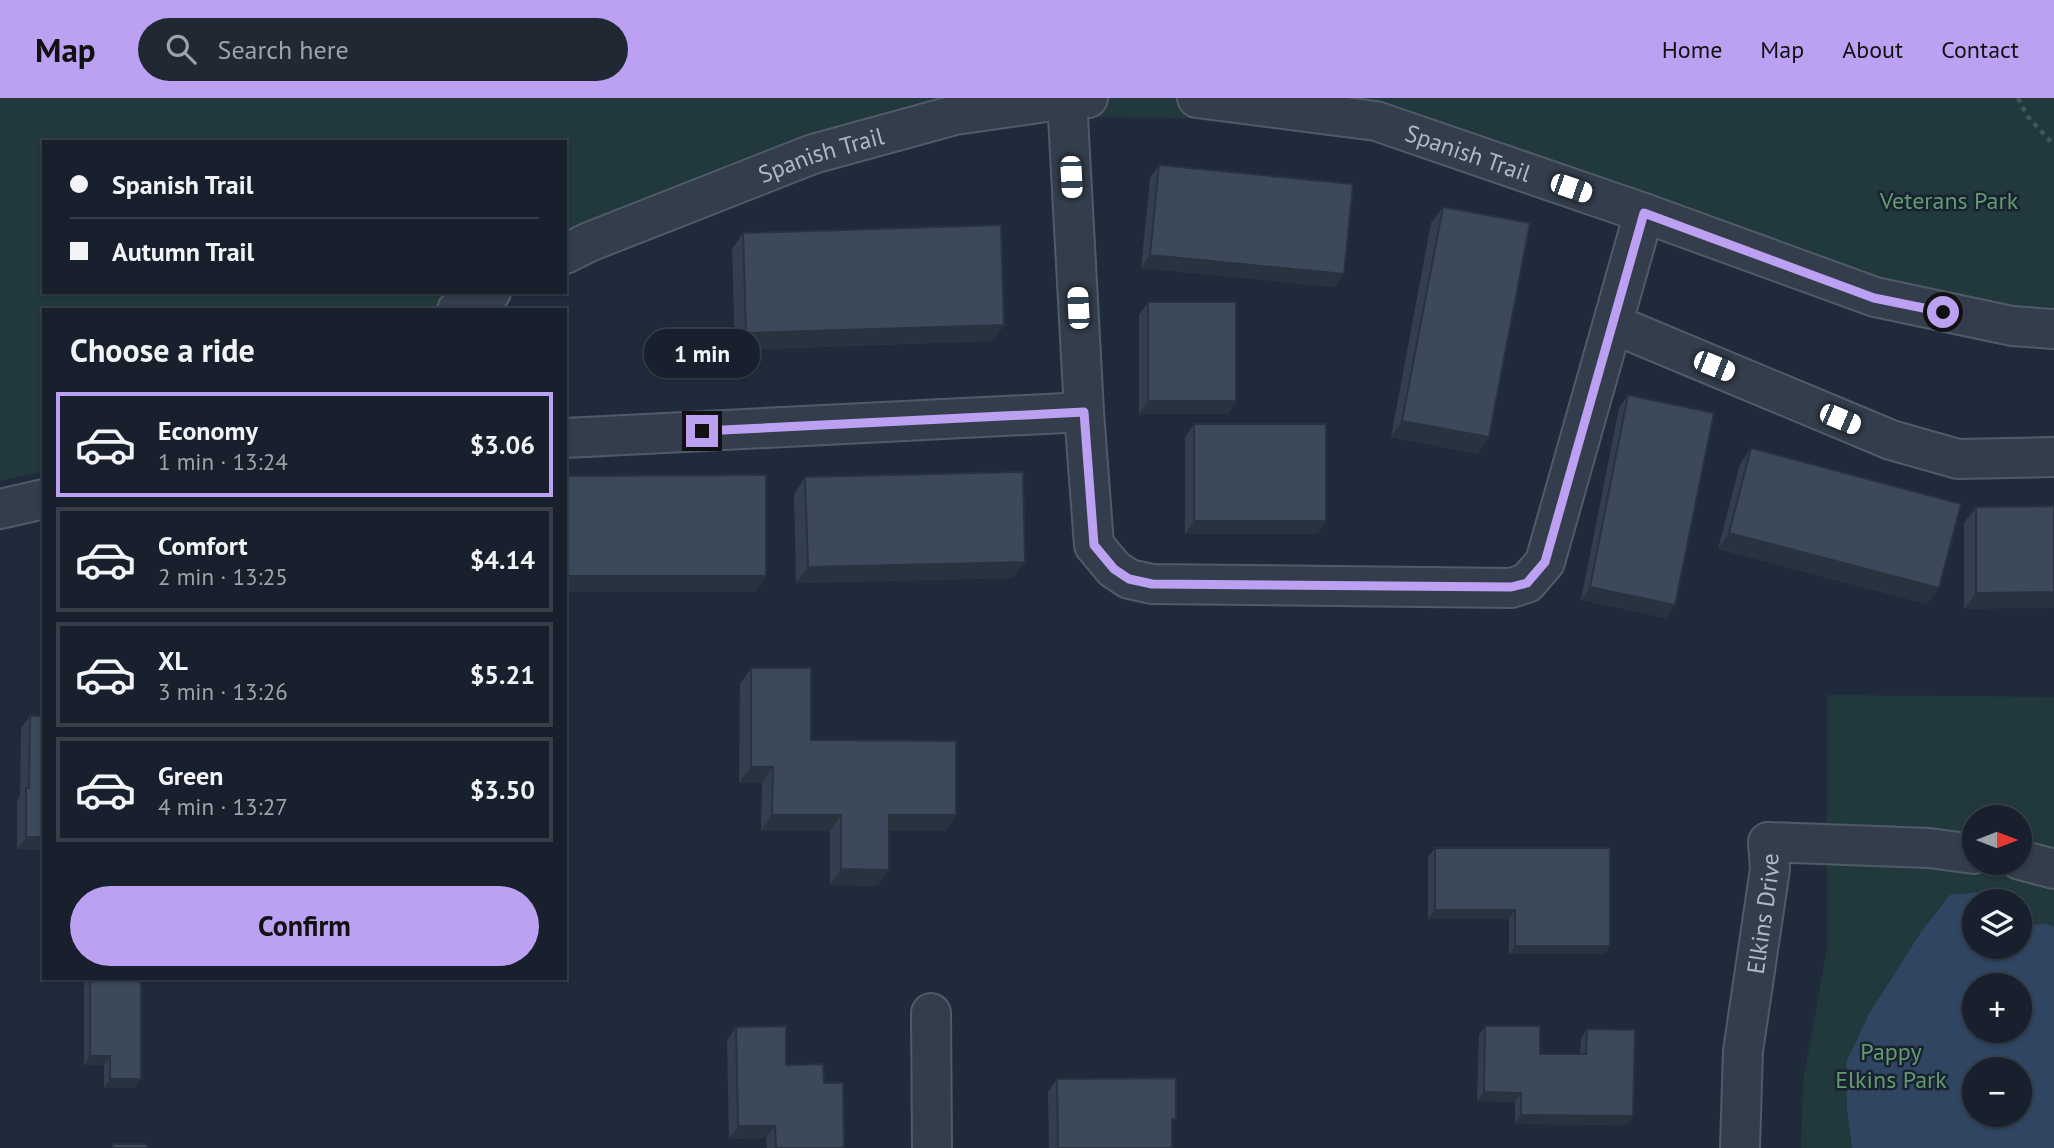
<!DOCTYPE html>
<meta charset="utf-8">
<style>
body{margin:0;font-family:"PT Sans",sans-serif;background:#202834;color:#f1f3f6;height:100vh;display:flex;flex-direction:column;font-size:26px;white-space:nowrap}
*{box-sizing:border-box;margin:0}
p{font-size:23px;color:#9ea3a9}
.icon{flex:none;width:38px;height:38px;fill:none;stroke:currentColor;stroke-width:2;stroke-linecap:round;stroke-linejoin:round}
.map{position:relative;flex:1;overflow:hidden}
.panel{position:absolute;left:42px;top:210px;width:525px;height:672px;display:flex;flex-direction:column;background:#17202c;border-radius:0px;box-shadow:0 2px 5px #0004,0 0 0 2px #363e48}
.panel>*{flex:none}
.banner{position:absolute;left:42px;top:42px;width:525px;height:154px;border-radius:0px;box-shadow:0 2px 5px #0004,0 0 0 2px #363e48;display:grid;align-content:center;height:154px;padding:0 28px;background:#17202c}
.needle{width:46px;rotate:90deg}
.fabs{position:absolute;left:1962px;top:707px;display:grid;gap:14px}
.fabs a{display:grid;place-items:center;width:70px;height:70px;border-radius:50%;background:#17202c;box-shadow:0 2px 5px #0004,0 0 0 2px #363e48;font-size:35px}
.end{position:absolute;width:32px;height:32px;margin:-16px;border:9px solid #bca0f2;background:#111;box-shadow:0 0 0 4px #111}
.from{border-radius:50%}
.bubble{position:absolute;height:49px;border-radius:24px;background:#17202c;box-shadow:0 2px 5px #0004,0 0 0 2px #363e48;font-size:23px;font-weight:700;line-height:49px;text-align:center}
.car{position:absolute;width:21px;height:42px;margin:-21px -10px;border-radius:9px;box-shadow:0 0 5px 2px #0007;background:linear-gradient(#fff 24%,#345 0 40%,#fff 0 76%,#345 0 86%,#fff 0)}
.banner b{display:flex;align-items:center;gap:24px;height:66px;font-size:26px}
.banner b+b{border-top:2px solid #363e48}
.banner i{width:18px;height:18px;background:#f1f3f6}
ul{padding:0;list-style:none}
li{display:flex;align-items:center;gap:21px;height:105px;margin:0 14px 10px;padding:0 14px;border:4px solid #363e48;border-radius:0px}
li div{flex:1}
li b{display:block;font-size:26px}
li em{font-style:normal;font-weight:700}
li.on{border-color:#bca0f2}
li>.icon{width:63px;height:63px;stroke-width:1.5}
h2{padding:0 28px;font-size:32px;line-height:84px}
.primary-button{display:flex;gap:14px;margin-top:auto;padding:14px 28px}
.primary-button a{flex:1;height:80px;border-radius:42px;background:#bca0f2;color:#111;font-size:28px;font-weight:700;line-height:80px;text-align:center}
header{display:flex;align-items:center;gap:42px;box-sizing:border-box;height:98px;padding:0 35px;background:#bca0f2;color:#111}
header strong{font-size:33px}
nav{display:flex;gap:38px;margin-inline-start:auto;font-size:24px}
.search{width:490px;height:63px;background:#202834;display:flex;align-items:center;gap:18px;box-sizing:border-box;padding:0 24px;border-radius:38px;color:#9ea3a9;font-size:26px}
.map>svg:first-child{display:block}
.green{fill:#21393c;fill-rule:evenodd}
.water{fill:#2f4562;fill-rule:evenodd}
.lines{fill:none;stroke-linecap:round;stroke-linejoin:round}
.minor-casing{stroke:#505b69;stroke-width:42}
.path{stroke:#3f5659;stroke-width:4.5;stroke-dasharray:5 5;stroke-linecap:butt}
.minor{stroke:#333d4b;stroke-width:38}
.wall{fill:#333f4e}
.shaded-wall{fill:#293340}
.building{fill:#3b495b;stroke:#293340;stroke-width:2}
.route{stroke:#bca0f2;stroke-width:9}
.labels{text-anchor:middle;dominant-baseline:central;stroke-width:5;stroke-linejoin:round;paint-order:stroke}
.street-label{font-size:24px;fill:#adb8c8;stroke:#182230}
.park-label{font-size:24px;fill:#639a6f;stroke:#182230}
</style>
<header>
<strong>Map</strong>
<div class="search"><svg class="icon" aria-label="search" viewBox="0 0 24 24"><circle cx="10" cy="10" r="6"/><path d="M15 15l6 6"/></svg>Search here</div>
<nav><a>Home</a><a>Map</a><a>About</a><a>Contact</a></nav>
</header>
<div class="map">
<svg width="2054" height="1050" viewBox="0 0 2054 1050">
<rect width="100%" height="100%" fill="#1f2b3b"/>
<g class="green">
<polygon points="0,0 2054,0 2054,212 1875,199 1376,23 955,17 565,156 565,44 44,44 44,194 489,194 453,212 44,212 44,373 0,383"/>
<path d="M1827,597l227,2v451h-253l2,-66 24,-134zM1974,719h46v46h-46zM1974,803h46v46h-46zM1974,887h46v46h-46zM1974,971h46v46h-46z"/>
</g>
<path class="water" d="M1981,794l7,9h-14v46h46v-30l11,8 17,-1 6,3v221h-202l-5,-41v-47l22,-46 52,-82 29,-37zM1974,887h46v46h-46zM1974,971h46v46h-46z"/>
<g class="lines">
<defs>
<g id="minor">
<polyline points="1067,0 1084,314 1094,447 1114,471 1129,481 1152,486 1511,490 1527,485 1545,464 1644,115"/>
<path id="s1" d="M1197,0l179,23 268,92 231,84 137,29 42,3"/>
<path id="s2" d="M565,156l24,-12 224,-88 142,-39 112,-16 21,-1"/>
<polyline points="457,212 491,194"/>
<polyline points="1613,226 1891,342 1958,361 2054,359"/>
<polyline points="565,340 1084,314"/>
<polyline points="0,411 44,401"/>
<polyline points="2020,762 2054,771"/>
<polyline points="931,915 932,1050"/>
<path id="s3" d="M1740,1050l3,-97 27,-182 -2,-27 161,6 45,6"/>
</g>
</defs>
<use href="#minor" class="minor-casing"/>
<polyline class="path" points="2018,0 2028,19 2054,47"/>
<use href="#minor" class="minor"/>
</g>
<g class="wall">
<polygon points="1159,67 1344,176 1335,189 1141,170 1150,80"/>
<polygon points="1443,109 1478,356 1391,339 1431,125"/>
<polygon points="743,135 1004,227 993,243 735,252 732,151"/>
<polygon points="1148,204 1236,303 1227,316 1139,316 1139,217"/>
<polygon points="1628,297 1666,520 1581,502 1619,310"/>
<polygon points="1194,326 1326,423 1317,436 1185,436 1185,339"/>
<polygon points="1751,350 1939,490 1927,506 1718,451 1740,366"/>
<polygon points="805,379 1025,464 1013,480 796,485 794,396"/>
<polygon points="2054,408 1964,511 1964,425 1976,409"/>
<polygon points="751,570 811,642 956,717 945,733 889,733 889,772 877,788 830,787 830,733 761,733 762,685 739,685 740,586"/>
<polygon points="30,618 44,752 17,751 17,703 20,698 21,630"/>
<polygon points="1435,750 1610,848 1604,856 1509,856 1509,821 1428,821 1428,759"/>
<polygon points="84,880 141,880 134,990 104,990 104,967 84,967"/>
<polygon points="1485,928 1540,956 1580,956 1581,940 1587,931 1627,1027 1515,1026 1515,1004 1477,1003 1479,937"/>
<polygon points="736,929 786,967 824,985 844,1050 767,1050 766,1040 729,1041 727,942"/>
<polygon points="1057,981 1172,1027 1172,1050 1049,1050 1048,994"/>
</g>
<g class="shaded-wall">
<polygon points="1150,157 1344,176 1335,189 1141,170"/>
<polygon points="1004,227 993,243 735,252 746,235"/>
<polygon points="1148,303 1236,303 1227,316 1139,316"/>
<polygon points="1402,323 1489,339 1478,356 1391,339"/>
<polygon points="1194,423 1326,423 1317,436 1185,436"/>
<polygon points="1729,435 1939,490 1927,506 1718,451"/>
<polygon points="1025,464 1013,480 796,485 808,469"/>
<polygon points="565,478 766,478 755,494 565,494"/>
<polygon points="1590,489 1675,507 1666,520 1581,502"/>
<polygon points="2054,494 2054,510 1964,511 1976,495"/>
<polygon points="751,669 773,669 762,685 739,685"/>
<polygon points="772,717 841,717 830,733 761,733"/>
<polygon points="889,717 956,717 945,733 877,733"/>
<polygon points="26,739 44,739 44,752 17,751"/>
<polygon points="841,771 889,772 877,788 830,787"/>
<polygon points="1435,812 1515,812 1509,821 1428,821"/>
<polygon points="1515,848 1610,848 1604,856 1509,856"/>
<polygon points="90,958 110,958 104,967 84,967"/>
<polygon points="110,981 141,981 134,990 104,990"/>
<polygon points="1484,994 1521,995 1515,1004 1477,1003"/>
<polygon points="1521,1017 1633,1018 1627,1027 1515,1026"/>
<polygon points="738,1028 775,1028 766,1040 729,1041"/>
</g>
<g class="building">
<polygon points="1159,67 1353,86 1344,176 1150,157"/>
<polygon points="1443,109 1530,125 1489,339 1402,323"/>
<polygon points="1001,127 1004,227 746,235 743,135"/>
<rect x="1148" y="204" width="88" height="99"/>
<polygon points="1628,297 1714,315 1675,507 1590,489"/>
<rect x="1194" y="326" width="132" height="97"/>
<polygon points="1751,350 1961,406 1939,490 1729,435"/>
<polygon points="1023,374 1025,464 808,469 805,379"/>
<polygon points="766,377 766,478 565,478 565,378"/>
<polygon points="2054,408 2054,494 1976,495 1976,409"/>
<polygon points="751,570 811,570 811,642 956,643 956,717 889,717 889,772 841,771 841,717 772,717 773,669 751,669"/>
<polygon points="30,618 44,618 44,739 26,739 26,690 29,690"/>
<polygon points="1435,750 1610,750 1610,848 1515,848 1515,812 1435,812"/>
<polygon points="90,880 141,880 141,981 110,981 110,958 90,958"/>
<polygon points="786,928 786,967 823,966 824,985 843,985 844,1050 776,1050 775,1028 738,1028 736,929"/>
<polygon points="1485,928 1540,928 1540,956 1586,956 1587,931 1635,932 1633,1018 1521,1017 1521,995 1484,994"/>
<polygon points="1176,980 1176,1021 1172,1021 1172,1050 1058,1050 1057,981"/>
<rect x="113" y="1046" width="34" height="4"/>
</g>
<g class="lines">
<polyline class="route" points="702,333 1084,314 1094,447 1114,471 1129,481 1152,486 1511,489 1527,485 1545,464 1644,115 1874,200 1943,214"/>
</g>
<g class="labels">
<g class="street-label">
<text stroke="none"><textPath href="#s1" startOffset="278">Spanish Trail</textPath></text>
<text stroke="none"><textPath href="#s2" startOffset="275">Spanish Trail</textPath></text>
<text stroke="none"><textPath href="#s3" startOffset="236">Elkins Drive</textPath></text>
</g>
<g class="park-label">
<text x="1949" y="102">Veterans Park</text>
<text x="1891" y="953">Pappy<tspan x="1891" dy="28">Elkins Park</tspan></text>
</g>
</g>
</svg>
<div class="fabs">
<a><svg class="needle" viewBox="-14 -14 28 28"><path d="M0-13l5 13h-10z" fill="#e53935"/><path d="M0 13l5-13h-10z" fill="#9ea3a9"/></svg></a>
<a><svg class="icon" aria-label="layers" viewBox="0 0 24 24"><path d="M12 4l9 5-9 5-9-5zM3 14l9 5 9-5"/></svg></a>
<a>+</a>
<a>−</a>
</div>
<i class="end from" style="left:1943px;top:214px"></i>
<i class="end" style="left:702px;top:333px"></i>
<div class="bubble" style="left:644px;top:231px;width:116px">1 min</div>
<i class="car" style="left:1071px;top:79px;rotate:177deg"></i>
<i class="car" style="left:1571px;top:90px;rotate:109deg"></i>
<i class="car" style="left:1078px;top:210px;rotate:357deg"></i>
<i class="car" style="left:1714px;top:268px;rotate:112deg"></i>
<i class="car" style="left:1840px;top:321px;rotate:113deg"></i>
<div class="banner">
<b><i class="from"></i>Spanish Trail</b>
<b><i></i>Autumn Trail</b>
</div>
<section class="panel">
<h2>Choose a ride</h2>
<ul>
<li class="on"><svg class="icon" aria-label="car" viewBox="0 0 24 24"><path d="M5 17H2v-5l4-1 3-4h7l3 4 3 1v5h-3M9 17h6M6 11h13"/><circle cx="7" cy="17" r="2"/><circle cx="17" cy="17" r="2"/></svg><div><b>Economy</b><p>1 min · 13:24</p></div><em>$3.06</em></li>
<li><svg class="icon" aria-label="car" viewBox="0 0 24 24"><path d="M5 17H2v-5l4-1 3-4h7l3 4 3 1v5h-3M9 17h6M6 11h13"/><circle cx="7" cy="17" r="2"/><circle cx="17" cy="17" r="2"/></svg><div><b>Comfort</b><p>2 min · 13:25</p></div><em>$4.14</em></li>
<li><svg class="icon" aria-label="car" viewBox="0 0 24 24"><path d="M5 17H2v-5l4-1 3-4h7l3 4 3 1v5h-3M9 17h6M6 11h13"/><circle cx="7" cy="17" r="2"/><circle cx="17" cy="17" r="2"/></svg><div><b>XL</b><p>3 min · 13:26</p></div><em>$5.21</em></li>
<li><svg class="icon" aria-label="car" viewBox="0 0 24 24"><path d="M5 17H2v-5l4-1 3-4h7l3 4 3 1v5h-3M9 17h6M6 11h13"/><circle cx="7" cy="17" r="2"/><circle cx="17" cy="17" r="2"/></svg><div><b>Green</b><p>4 min · 13:27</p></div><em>$3.50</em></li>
</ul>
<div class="primary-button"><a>Confirm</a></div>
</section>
</div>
